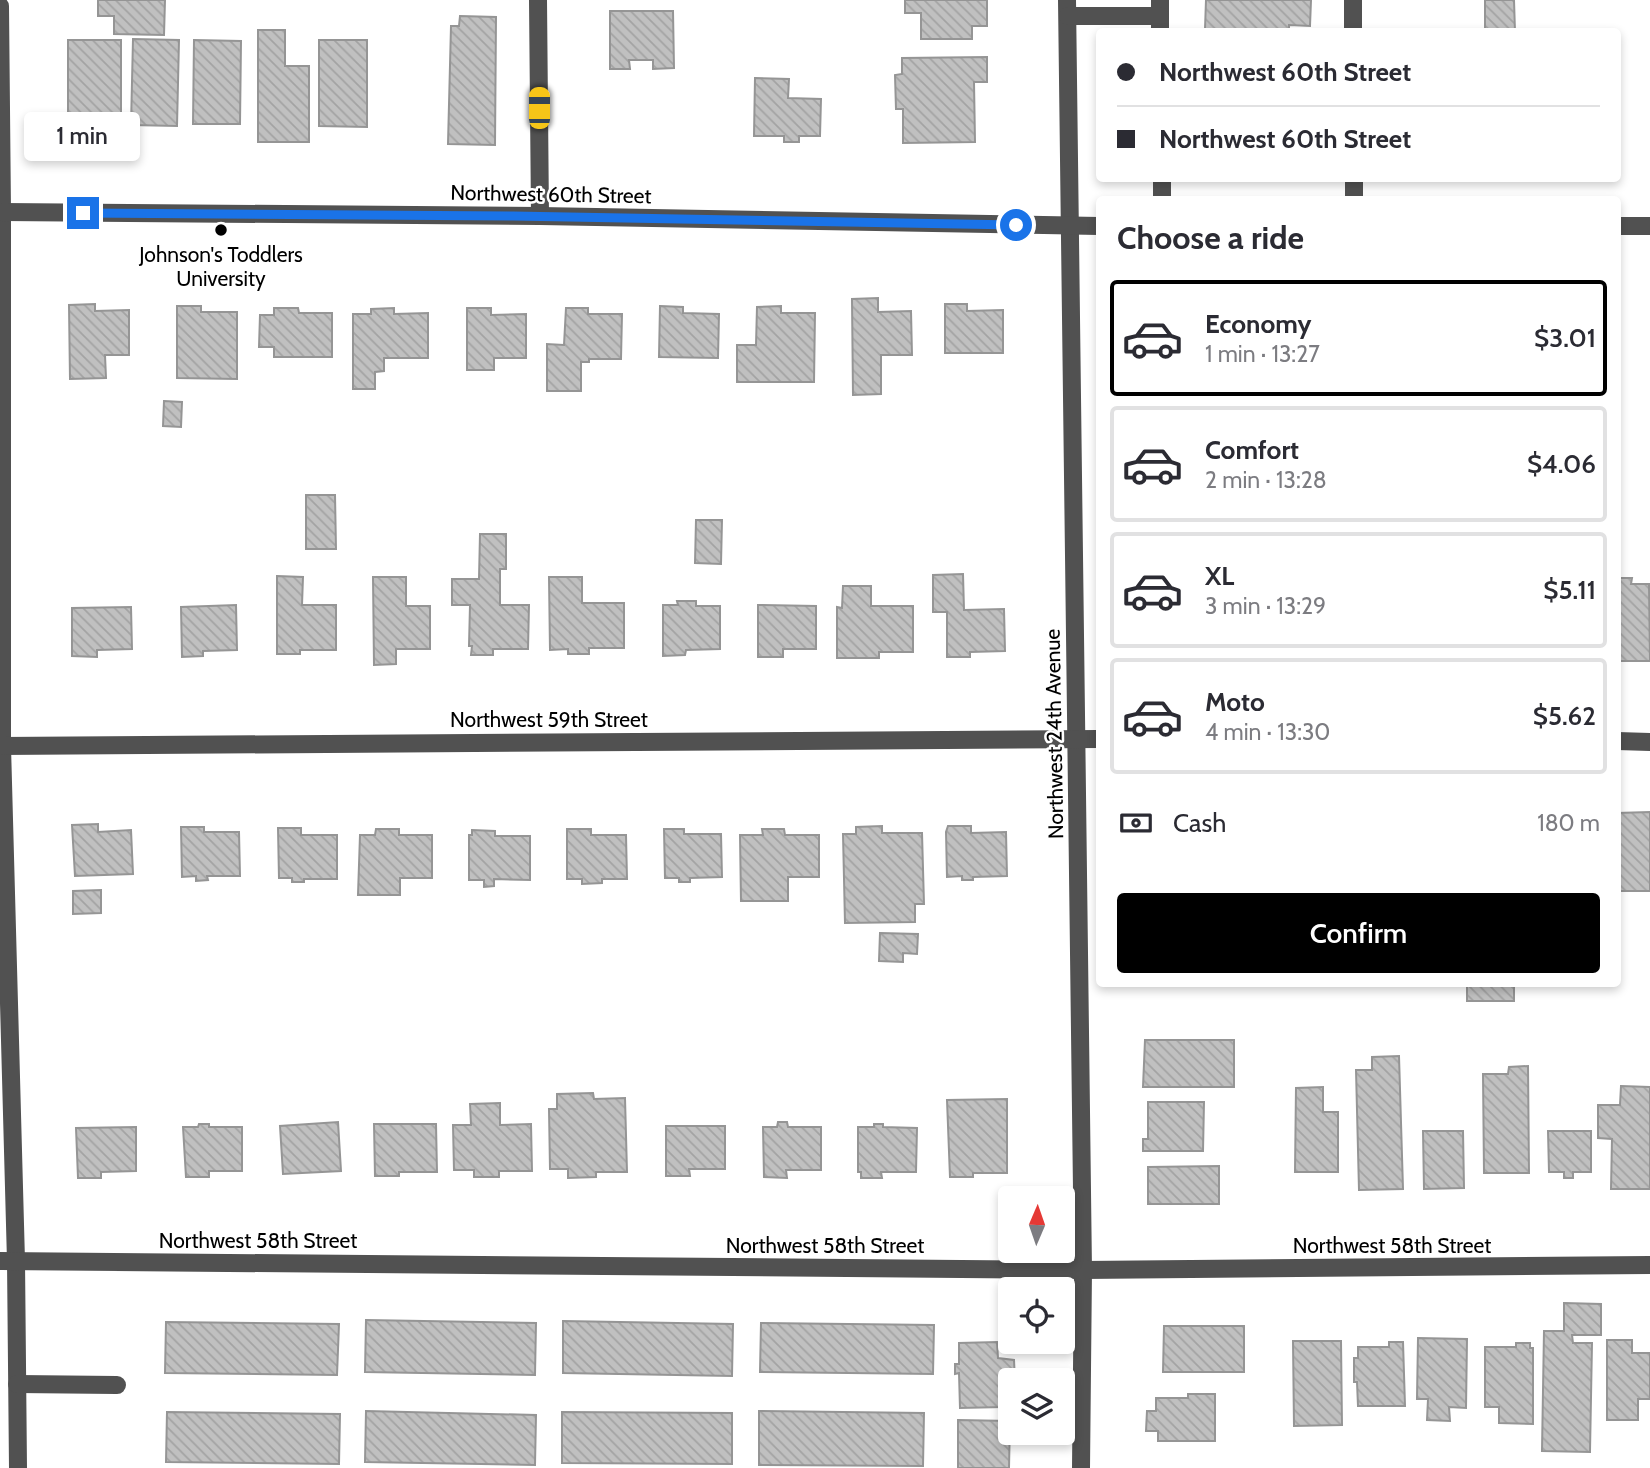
<!DOCTYPE html>
<meta charset="utf-8">
<style>
body{margin:0;font-family:Cabin,sans-serif;background:#f7f7f7;color:#2b2b33;height:100vh;display:flex;flex-direction:column;font-size:26px;white-space:nowrap}
*{box-sizing:border-box;margin:0}
p{font-size:23px;color:#7c7c81}
.icon{flex:none;width:38px;height:38px;fill:none;stroke:currentColor;stroke-width:2;stroke-linecap:round;stroke-linejoin:round}
.map{position:relative;flex:1;overflow:hidden}
.panel{position:absolute;left:1096px;top:196px;width:525px;height:791px;display:flex;flex-direction:column;background:#fff;border-radius:7px;box-shadow:0 4px 10px #0003}
.panel>*{flex:none}
.guide{position:absolute;left:1096px;top:28px;width:525px;height:154px;border-radius:7px;box-shadow:0 4px 10px #0003;display:grid;align-content:center;height:154px;padding:0 21px;background:#fff}
.needle{width:46px;rotate:2deg}
.controls{position:absolute;left:998px;top:1186px;display:grid;gap:14px}
.controls a{display:grid;place-items:center;width:77px;height:77px;border-radius:7px;background:#fff;box-shadow:0 4px 10px #0003;font-size:35px}
.end{position:absolute;width:32px;height:32px;margin:-16px;border:9px solid #1a73e8;background:#fff;box-shadow:0 0 0 4px #fff}
.from{border-radius:50%}
.bubble{position:absolute;height:49px;border-radius:7px;background:#fff;box-shadow:0 4px 10px #0003;font-size:23px;font-weight:600;line-height:49px;text-align:center}
.car{position:absolute;width:21px;height:42px;margin:-21px -10px;border-radius:9px;box-shadow:0 0 5px 2px #0007;background:linear-gradient(#f5c518 24%,#345 0 40%,#f5c518 0 76%,#345 0 86%,#f5c518 0)}
.guide b{display:flex;align-items:center;gap:24px;height:66px;font-size:26px}
.guide b+b{border-top:2px solid #e1e1e2}
.guide i{width:18px;height:18px;background:#2b2b33}
ul{padding:0;list-style:none}
li{display:flex;align-items:center;gap:21px;height:116px;margin:0 14px 10px;padding:0 7px;border:4px solid #e1e1e2;border-radius:7px}
li div{flex:1}
li b{display:block;font-size:26px}
li em{font-style:normal;font-weight:600}
li.current{border-color:#000}
li>.icon{width:63px;height:63px;stroke-width:1.5}
h2{padding:0 21px;font-size:32px;line-height:84px}
.pay{display:flex;align-items:center;gap:18px;height:77px;padding:0 21px;font-size:26px}
.pay p{margin-inline-start:auto}
.action{display:flex;gap:14px;margin-top:auto;padding:14px 21px}
.action a{flex:1;height:80px;border-radius:7px;background:#000;color:#fff;font-size:28px;font-weight:600;line-height:80px;text-align:center}
.map>svg:first-child{display:block}
.building{fill:url(#building-back-hatch);stroke:#959595;stroke-width:2}
.lines{fill:none;stroke-linecap:round;stroke-linejoin:round}
.minor{stroke:#515151;stroke-width:18}
.route{stroke:#1a73e8;stroke-width:9}
.poi-dot{fill:#000;stroke:#fff;stroke-width:2.5}
.labels{text-anchor:middle;dominant-baseline:central;stroke-width:5;stroke-linejoin:round;paint-order:stroke}
.street-label{font-size:21px;fill:#000;stroke:#fff}
.poi-label{font-size:21px;fill:#000;stroke:#fff}
</style>
<div class="map">
<svg width="1650" height="1468" viewBox="0 0 1650 1468">
<defs>
<pattern id="building-back-hatch" width="6" height="6" patternUnits="userSpaceOnUse" patternTransform="scale(1.75)"><rect width="6" height="6" fill="#c0c0c0"/><path d="M-1 5l2 2M0 0l6 6M5-1l2 2" fill="none" stroke="#a3a3a3"/></pattern>
</defs>
<rect width="100%" height="100%" fill="#fff"/>
<g class="building">
<polygon points="98,0 165,0 164,35 114,34 114,16 98,16"/>
<polygon points="905,0 987,0 987,26 972,26 972,39 921,39 921,13 905,13"/>
<polygon points="1206,0 1311,0 1310,26 1289,25 1289,32 1231,32 1231,29 1205,29"/>
<polygon points="1485,0 1514,0 1515,32 1485,32"/>
<polygon points="610,11 673,11 674,68 653,69 653,60 629,60 630,69 610,69"/>
<polygon points="460,16 496,17 495,145 448,144 451,26 459,26"/>
<polygon points="258,30 285,30 285,66 309,66 309,142 258,142"/>
<polygon points="133,39 179,40 177,126 131,125"/>
<rect x="68" y="40" width="53" height="85"/>
<polygon points="194,40 241,41 240,124 193,124"/>
<polygon points="319,40 367,40 367,127 319,126"/>
<polygon points="987,57 987,82 974,82 975,142 903,143 903,109 896,109 895,75 902,74 902,58"/>
<polygon points="755,78 789,79 788,98 821,99 820,136 799,136 799,142 784,142 784,136 754,136"/>
<polygon points="878,298 878,312 911,311 912,355 881,355 881,394 853,395 852,299"/>
<polygon points="95,304 95,311 129,310 129,355 105,355 106,378 70,379 69,305"/>
<polygon points="945,304 967,304 967,311 1003,310 1003,353 945,353"/>
<polygon points="177,306 201,306 201,312 237,312 237,379 177,378"/>
<polygon points="660,306 683,307 683,313 719,314 718,358 659,357"/>
<polygon points="781,306 781,313 815,313 814,382 737,382 737,345 756,345 757,307"/>
<polygon points="274,308 298,308 299,313 332,313 332,357 274,357 274,347 259,347 260,315 274,315"/>
<polygon points="394,308 394,314 428,313 428,358 384,358 384,371 375,372 375,389 353,389 353,314 371,314 371,309"/>
<polygon points="467,308 491,308 491,315 526,314 526,358 494,358 494,370 467,370"/>
<polygon points="566,308 588,308 588,314 622,314 621,359 589,359 589,362 581,362 581,391 547,391 547,344 564,345"/>
<polygon points="164,401 182,402 181,427 163,426"/>
<polygon points="306,495 335,495 336,549 306,549"/>
<polygon points="696,520 722,520 721,564 695,563"/>
<polygon points="480,534 506,534 506,569 500,569 500,605 529,605 528,649 493,649 493,655 471,655 472,646 469,646 470,605 452,605 452,579 479,579"/>
<polygon points="963,574 964,610 1004,609 1005,651 970,652 970,657 947,657 947,612 933,612 933,575"/>
<polygon points="277,576 303,577 302,605 336,605 336,650 300,650 300,654 277,654"/>
<polygon points="373,577 406,577 406,606 430,606 430,649 396,649 396,664 374,665"/>
<polygon points="549,577 582,577 582,603 624,603 624,648 589,648 589,654 568,654 568,649 550,650"/>
<polygon points="1617,578 1632,578 1631,584 1649,584 1650,661 1617,661"/>
<polygon points="843,586 871,586 871,606 913,606 913,652 879,652 879,658 837,658 837,607 842,608"/>
<polygon points="677,601 696,601 696,606 720,606 720,649 686,650 685,655 663,656 663,605 678,605"/>
<polygon points="236,605 237,650 203,651 203,656 182,657 181,607"/>
<polygon points="758,605 816,606 816,649 783,649 783,657 758,657"/>
<polygon points="131,607 132,649 97,650 97,657 72,656 72,608"/>
<polygon points="1650,812 1650,891 1617,891 1617,813"/>
<polygon points="98,824 98,832 131,830 133,874 75,876 72,825"/>
<polygon points="882,826 882,833 922,833 924,904 915,904 915,922 845,923 843,834 856,834 856,827"/>
<polygon points="948,826 971,826 971,833 1006,832 1007,876 973,877 973,880 962,880 962,876 947,877 946,832"/>
<polygon points="181,827 204,827 204,832 239,832 240,876 207,876 208,880 196,881 196,876 182,877"/>
<polygon points="278,828 301,828 301,835 337,835 337,879 304,879 304,882 292,882 292,878 279,878"/>
<polygon points="376,829 399,829 399,835 432,835 432,878 400,878 400,895 358,895 360,835 375,835"/>
<polygon points="567,829 591,829 591,835 626,835 627,879 602,879 602,883 582,884 582,879 567,879"/>
<polygon points="664,829 684,829 684,834 721,834 722,877 690,878 690,882 679,882 679,878 665,878"/>
<polygon points="762,829 784,829 785,835 819,835 819,877 788,877 788,901 741,901 740,835 763,835"/>
<polygon points="472,830 495,831 495,836 530,836 530,880 494,879 494,886 484,887 484,880 469,880 469,835 472,835"/>
<polygon points="101,890 101,913 73,914 73,891"/>
<polygon points="880,933 918,934 917,954 903,953 903,962 879,961"/>
<rect x="1467" y="984" width="47" height="17"/>
<polygon points="1145,1040 1234,1040 1234,1087 1143,1087"/>
<polygon points="1399,1056 1403,1189 1359,1190 1356,1070 1372,1070 1372,1057"/>
<polygon points="1528,1066 1529,1173 1484,1173 1483,1074 1508,1074 1509,1067"/>
<polygon points="1621,1086 1650,1087 1650,1189 1611,1189 1612,1139 1598,1138 1598,1105 1620,1105"/>
<polygon points="1323,1087 1323,1112 1338,1112 1338,1172 1295,1172 1296,1088"/>
<polygon points="593,1093 594,1099 625,1098 627,1172 596,1172 596,1177 568,1178 568,1169 550,1169 549,1109 557,1109 557,1094"/>
<polygon points="1007,1099 1007,1173 973,1173 973,1177 950,1177 947,1100"/>
<polygon points="1148,1102 1204,1102 1203,1151 1143,1151 1143,1139 1148,1139"/>
<polygon points="500,1103 500,1125 531,1124 532,1171 499,1171 499,1177 474,1177 474,1170 454,1170 453,1125 471,1125 470,1104"/>
<polygon points="338,1122 341,1171 283,1174 280,1126"/>
<polygon points="778,1122 787,1122 788,1127 821,1127 821,1170 786,1170 787,1178 764,1177 763,1127 777,1127"/>
<polygon points="199,1124 209,1124 209,1127 242,1127 242,1171 209,1171 209,1177 186,1177 183,1127 198,1127"/>
<polygon points="374,1124 436,1124 437,1172 399,1172 399,1176 375,1176"/>
<polygon points="874,1124 883,1124 883,1127 917,1128 916,1172 881,1172 882,1178 861,1178 861,1172 858,1172 858,1127 874,1127"/>
<polygon points="666,1126 725,1126 725,1169 689,1169 690,1176 666,1176"/>
<polygon points="136,1127 136,1171 101,1172 101,1178 78,1178 76,1128"/>
<polygon points="1423,1131 1463,1131 1464,1188 1424,1189"/>
<polygon points="1548,1131 1591,1131 1591,1172 1573,1172 1573,1178 1564,1178 1564,1172 1549,1172"/>
<polygon points="1219,1166 1219,1204 1148,1204 1148,1167"/>
<polygon points="1564,1303 1601,1304 1601,1335 1572,1335 1573,1343 1592,1343 1590,1452 1542,1451 1544,1331 1564,1331"/>
<polygon points="366,1320 536,1323 535,1375 365,1372"/>
<polygon points="563,1321 733,1324 732,1376 563,1373"/>
<polygon points="166,1322 339,1324 337,1375 165,1373"/>
<polygon points="761,1323 934,1325 933,1374 760,1372"/>
<polygon points="1164,1326 1244,1326 1244,1372 1163,1372"/>
<polygon points="1418,1338 1467,1339 1466,1408 1449,1407 1450,1421 1427,1420 1428,1399 1417,1399"/>
<polygon points="1607,1340 1632,1340 1632,1353 1650,1353 1650,1399 1638,1399 1638,1420 1607,1420"/>
<polygon points="1293,1341 1341,1341 1342,1425 1294,1426"/>
<polygon points="997,1342 998,1358 1014,1360 1015,1381 1010,1381 1010,1385 1003,1385 1003,1407 960,1408 959,1373 955,1374 955,1364 959,1364 959,1343"/>
<polygon points="1389,1342 1403,1342 1405,1406 1358,1406 1357,1382 1354,1382 1354,1358 1358,1358 1358,1347 1389,1347"/>
<polygon points="1516,1343 1530,1343 1530,1348 1533,1348 1533,1424 1499,1423 1499,1407 1485,1407 1485,1347 1516,1347"/>
<polygon points="1188,1394 1215,1394 1215,1441 1158,1441 1158,1431 1146,1431 1147,1411 1156,1411 1156,1398 1188,1398"/>
<polygon points="366,1411 536,1415 535,1465 365,1462"/>
<polygon points="759,1411 924,1413 923,1466 759,1465"/>
<polygon points="167,1412 340,1414 339,1464 166,1462"/>
<polygon points="562,1412 732,1413 732,1464 562,1463"/>
<polygon points="958,1420 1010,1421 1009,1468 958,1468"/>
</g>
<g class="lines">
<g class="minor">
<polyline points="538,0 540,216"/>
<polyline points="1067,0 1083,1270 1081,1468"/>
<polyline points="1160,0 1160,32"/>
<polyline points="1353,0 1353,32"/>
<polyline points="0,6 2,212 2,746 16,1261 18,1468"/>
<polyline points="1068,16 1160,16"/>
<polyline points="1162,178 1162,200"/>
<polyline points="1354,178 1354,200"/>
<polyline points="2,212 540,216 1099,226"/>
<polyline points="1617,226 1650,226"/>
<polyline points="1617,741 1650,742"/>
<polyline points="0,746 1099,739"/>
<polyline points="0,1261 1083,1270 1650,1265"/>
<polyline points="17,1384 117,1385"/>
</g>
</g>
<g class="lines">
<polyline class="route" points="83,213 513,216 1016,225"/>
</g>
<circle class="poi-dot" cx="221" cy="230" r="7"/>
<g class="labels">
<g class="street-label">
<text transform="translate(551 194) rotate(1)">Northwest 60th Street</text>
<text x="549" y="719">Northwest 59th Street</text>
<text transform="translate(1054 734) rotate(-91)">Northwest 24th Avenue</text>
<text x="258" y="1240">Northwest 58th Street</text>
<text x="825" y="1245">Northwest 58th Street</text>
<text x="1392" y="1245">Northwest 58th Street</text>
</g>
<g class="poi-label">
<text x="221" y="254">Johnson's Toddlers<tspan x="221" dy="24">University</tspan></text>
</g>
</g>
</svg>
<div class="controls">
<a><svg class="needle" viewBox="-14 -14 28 28"><path d="M0-13l5 13h-10z" fill="#e53935"/><path d="M0 13l5-13h-10z" fill="#7c7c81"/></svg></a>
<a><svg class="icon" aria-label="locate" viewBox="0 0 24 24"><circle cx="12" cy="12" r="6"/><path d="M12 2v4M12 18v4M2 12h4M18 12h4"/></svg></a>
<a><svg class="icon" aria-label="layers" viewBox="0 0 24 24"><path d="M12 4l9 5-9 5-9-5zM3 14l9 5 9-5"/></svg></a>
</div>
<i class="end from" style="left:1016px;top:225px"></i>
<i class="end" style="left:83px;top:213px"></i>
<div class="bubble" style="left:24px;top:112px;width:116px">1 min</div>
<i class="car" style="left:539px;top:108px;rotate:0deg"></i>
<div class="guide">
<b><i class="from"></i>Northwest 60th Street</b>
<b><i></i>Northwest 60th Street</b>
</div>
<section class="panel">
<h2>Choose a ride</h2>
<ul>
<li class="current"><svg class="icon" aria-label="car" viewBox="0 0 24 24"><path d="M5 17H2v-5l4-1 3-4h7l3 4 3 1v5h-3M9 17h6M6 11h13"/><circle cx="7" cy="17" r="2"/><circle cx="17" cy="17" r="2"/></svg><div><b>Economy</b><p>1 min · 13:27</p></div><em>$3.01</em></li>
<li><svg class="icon" aria-label="car" viewBox="0 0 24 24"><path d="M5 17H2v-5l4-1 3-4h7l3 4 3 1v5h-3M9 17h6M6 11h13"/><circle cx="7" cy="17" r="2"/><circle cx="17" cy="17" r="2"/></svg><div><b>Comfort</b><p>2 min · 13:28</p></div><em>$4.06</em></li>
<li><svg class="icon" aria-label="car" viewBox="0 0 24 24"><path d="M5 17H2v-5l4-1 3-4h7l3 4 3 1v5h-3M9 17h6M6 11h13"/><circle cx="7" cy="17" r="2"/><circle cx="17" cy="17" r="2"/></svg><div><b>XL</b><p>3 min · 13:29</p></div><em>$5.11</em></li>
<li><svg class="icon" aria-label="car" viewBox="0 0 24 24"><path d="M5 17H2v-5l4-1 3-4h7l3 4 3 1v5h-3M9 17h6M6 11h13"/><circle cx="7" cy="17" r="2"/><circle cx="17" cy="17" r="2"/></svg><div><b>Moto</b><p>4 min · 13:30</p></div><em>$5.62</em></li>
</ul>
<div class="pay"><svg class="icon" aria-label="cash" viewBox="0 0 24 24"><path d="M3 7h18v10H3z"/><circle cx="12" cy="12" r="2"/></svg>Cash<p>180 m</p></div>
<div class="action"><a>Confirm</a></div>
</section>
</div>
